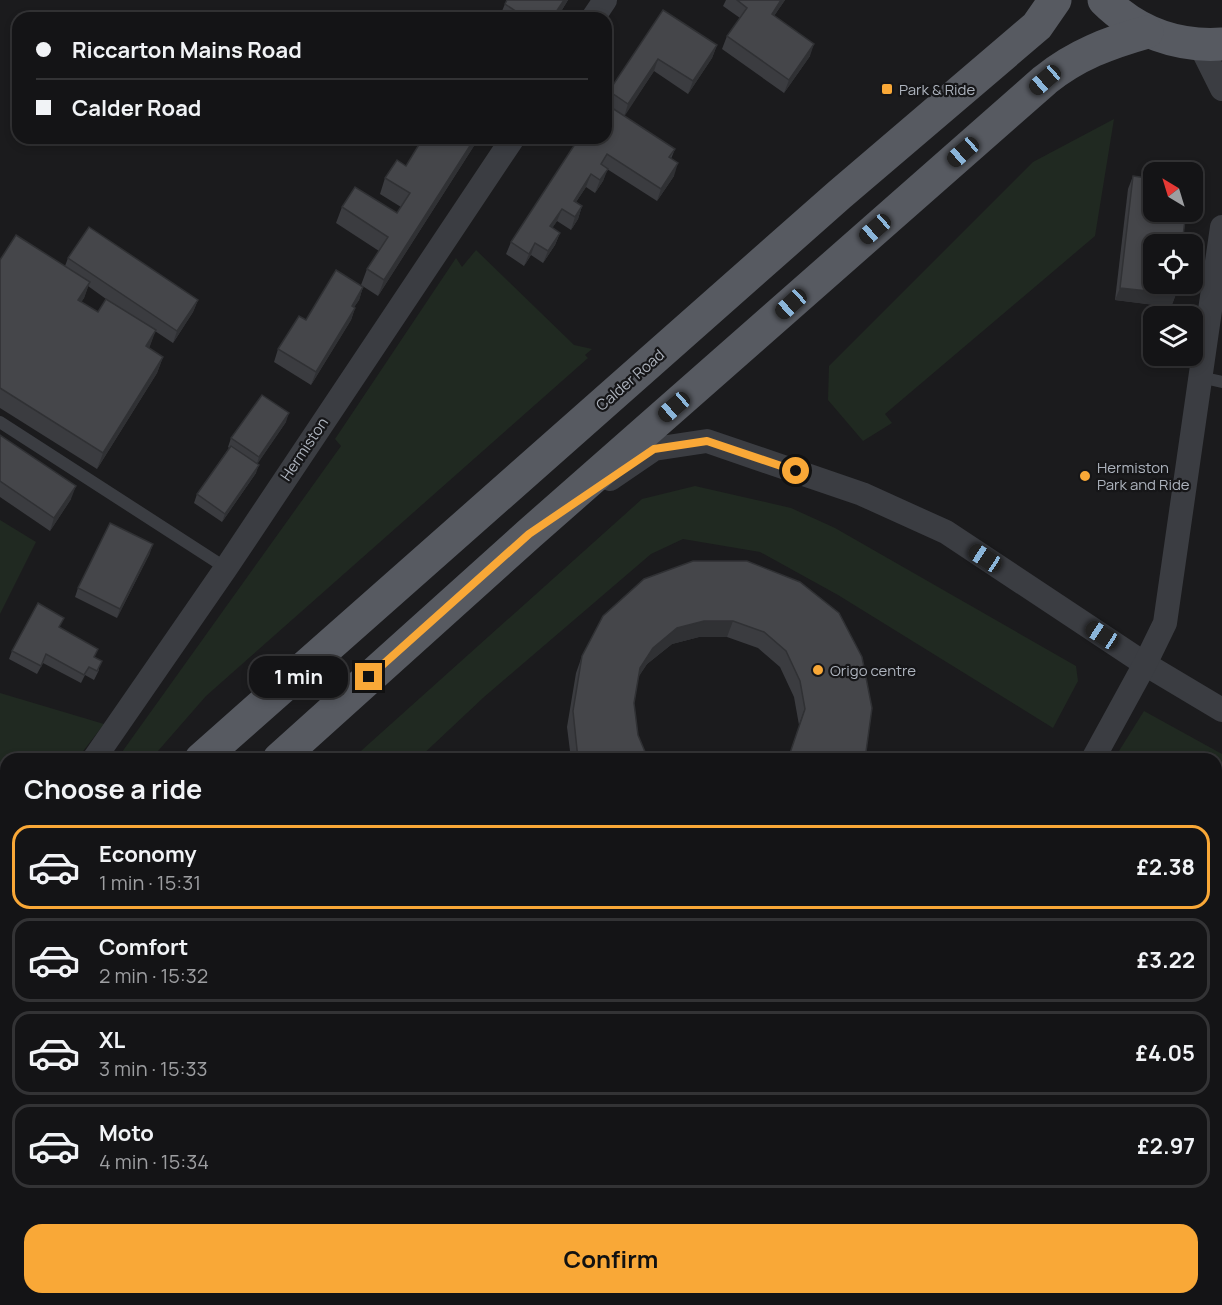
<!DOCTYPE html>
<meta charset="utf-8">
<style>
body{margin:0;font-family:Manrope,sans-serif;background:#1d1d1f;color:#f1f3f6;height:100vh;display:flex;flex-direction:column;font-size:22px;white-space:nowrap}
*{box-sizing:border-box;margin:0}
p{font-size:20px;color:#9d9ea1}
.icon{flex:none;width:33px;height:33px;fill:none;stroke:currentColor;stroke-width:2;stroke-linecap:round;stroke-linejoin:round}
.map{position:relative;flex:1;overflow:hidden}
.details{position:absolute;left:0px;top:753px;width:1222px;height:552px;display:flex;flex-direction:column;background:#141416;border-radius:18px 18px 0 0;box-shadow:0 3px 9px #0003,0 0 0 2px #333335}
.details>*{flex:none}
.guide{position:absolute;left:12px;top:12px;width:600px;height:132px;border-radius:18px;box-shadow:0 3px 9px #0003,0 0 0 2px #333335;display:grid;align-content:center;height:132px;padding:0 24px;background:#141416}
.needle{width:39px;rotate:322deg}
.buttons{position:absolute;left:1143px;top:162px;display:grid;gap:12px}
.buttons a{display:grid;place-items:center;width:60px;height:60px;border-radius:12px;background:#141416;box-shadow:0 3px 9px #0003,0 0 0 2px #333335;font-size:30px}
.end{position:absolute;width:27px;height:27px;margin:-14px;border:8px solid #f9a837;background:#111;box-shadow:0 0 0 3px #111}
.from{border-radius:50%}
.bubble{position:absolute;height:42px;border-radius:18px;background:#141416;box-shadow:0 3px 9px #0003,0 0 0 2px #333335;font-size:20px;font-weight:700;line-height:42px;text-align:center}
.car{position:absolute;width:18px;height:36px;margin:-18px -9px;border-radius:8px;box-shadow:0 0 4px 2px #0007;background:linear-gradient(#222 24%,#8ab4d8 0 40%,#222 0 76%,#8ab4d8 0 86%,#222 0)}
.guide b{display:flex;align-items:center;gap:21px;height:57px;font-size:22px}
.guide b+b{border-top:2px solid #333335}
.guide i{width:15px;height:15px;background:#f1f3f6}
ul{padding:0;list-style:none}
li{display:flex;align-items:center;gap:18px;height:84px;margin:0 12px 9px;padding:0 12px;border:3px solid #333335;border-radius:18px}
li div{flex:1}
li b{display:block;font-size:22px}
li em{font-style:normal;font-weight:700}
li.on{border-color:#f9a837}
li>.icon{width:54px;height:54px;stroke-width:1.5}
h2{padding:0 24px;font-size:27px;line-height:72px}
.primary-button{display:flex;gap:12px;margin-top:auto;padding:12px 24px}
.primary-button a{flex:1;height:69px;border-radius:18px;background:#f9a837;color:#111;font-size:24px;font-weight:700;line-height:69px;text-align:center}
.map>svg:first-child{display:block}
.green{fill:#202921}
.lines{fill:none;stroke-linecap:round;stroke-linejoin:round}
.service{stroke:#3b3d42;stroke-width:12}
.minor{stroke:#3b3d42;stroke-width:24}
.primary{stroke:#575a61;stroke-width:33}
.wall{fill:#3b3c40;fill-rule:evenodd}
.shaded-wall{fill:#303134}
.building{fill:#45464a;stroke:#303134;stroke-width:1.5}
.route{stroke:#f9a837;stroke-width:8}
.poi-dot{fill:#f9a837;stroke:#161618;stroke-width:2}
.labels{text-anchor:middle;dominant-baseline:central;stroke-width:4.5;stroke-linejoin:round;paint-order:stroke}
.poi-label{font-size:15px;fill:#adb3bd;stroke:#161618;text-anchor:start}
.street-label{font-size:15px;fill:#adb3bd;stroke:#161618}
</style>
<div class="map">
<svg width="1222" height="1305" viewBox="0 0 1222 1305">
<rect width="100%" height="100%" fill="#1b1b1d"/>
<g class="green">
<polygon points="1114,119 1095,236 885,414 892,423 863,441 828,400 829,366 1033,162"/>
<polygon points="476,250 574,345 592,349 585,355 588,358 206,696 151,759 117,759 341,446 335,439 456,258 462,267"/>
<polygon points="695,486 791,508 835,528 1076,666 1078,681 1053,728 838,595 760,552 683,539 651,554 484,697 418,759 352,759 642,499"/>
<polygon points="0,520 36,542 0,614"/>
<polygon points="0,693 104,724 77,759 6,759 6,830 0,829"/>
<polygon points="1144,711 1222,754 1222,834 1217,831 1216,759 1114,759"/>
<polygon points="1217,923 1222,927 1222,1305 1046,1305 1054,1299 1216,1299"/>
<polygon points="6,1090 6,1197 0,1205 0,1096"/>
</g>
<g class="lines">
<g class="service">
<polyline points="1200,377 1222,382"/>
<polyline points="0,422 226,568"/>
<polyline points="1216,885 1222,888"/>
</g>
<g class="minor">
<polyline points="593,18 605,0"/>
<polyline points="1200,45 1222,89"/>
<polyline points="610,479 654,449 707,441 862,494 946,532 1145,664 1222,710"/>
<polyline points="94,759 226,568 513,138"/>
<polyline points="1093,759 1145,664 1165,623 1222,227"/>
<polyline points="0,893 6,885"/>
<polyline points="508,1305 512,1299"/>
</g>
<g class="primary">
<path d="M1104,0c32,32 73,47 118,44"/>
<polyline points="201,759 839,195 1037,26 1055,0"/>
<path d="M279,759l250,-225 516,-454c31,-25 63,-37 102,-48"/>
<polyline points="0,987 6,980"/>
<polyline points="0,1033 6,1027"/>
</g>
</g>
<g class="wall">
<polygon points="507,0 568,0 557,18 499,18 505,4"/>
<polygon points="726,0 785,0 774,16 810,56 784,93 722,49 727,36 740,18 723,6"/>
<polygon points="663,10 717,45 712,58 688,94 654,71 624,116 675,149 671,159 674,176 657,201 607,169 603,181 595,193 586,187 576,202 582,206 578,219 571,230 557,221 552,228 560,233 555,245 543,263 531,255 524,266 506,254 511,242 606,138 606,99 609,91"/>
<polygon points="423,138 479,138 378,296 361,285 367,269 379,251 336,223 342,207 397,213 401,207 380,194 385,178 406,166"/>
<polygon points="1133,176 1176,294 1171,307 1115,300 1128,189"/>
<path d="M68,258l130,42 -5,12 -20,31 -18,-12 -6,17 14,9 -6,16 -60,96 -97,-61v-148l65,6zM88,286l18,13 -8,13 -17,-10 3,-4z"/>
<polygon points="363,287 359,300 354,307 355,308 351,320 311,385 274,362 278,349 306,320"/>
<polygon points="286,422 257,464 256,473 222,522 194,503 197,494 229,448 228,447 231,438"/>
<polygon points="0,435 71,499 50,531 0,497"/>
<polygon points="150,553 117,618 75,597 78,588"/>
<polygon points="839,613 799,725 794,697 780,667 758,648 727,637 699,637 672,644 647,664 638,677 634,703 638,735 648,759 571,759 567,727 576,673 582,656 603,616"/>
<polygon points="60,628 95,658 99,670 94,680 85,675 81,683 43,663 37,674 9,659 12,651"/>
</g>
<g class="shaded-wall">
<polygon points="564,0 568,0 557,18 552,18"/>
<polygon points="781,0 785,0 767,26 772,14"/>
<polygon points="814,44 810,56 784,93 789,80"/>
<polygon points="717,45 712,58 688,94 693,81"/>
<polygon points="658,59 654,71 624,117 628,104"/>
<polygon points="475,138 479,138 378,296 384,280"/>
<polygon points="678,163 674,176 657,201 661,189"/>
<polygon points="608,169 603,181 595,193 600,180"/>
<polygon points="591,174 586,187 569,213 574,201"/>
<polygon points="582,206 578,219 571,230 575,217"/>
<polygon points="562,209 557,221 545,239 550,226"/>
<polygon points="560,233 555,245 543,263 548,251"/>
<polygon points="535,243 531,255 524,266 529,254"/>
<polygon points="90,282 84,298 72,316 78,300"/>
<polygon points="363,287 359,300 347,318 352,306"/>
<polygon points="1120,288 1176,294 1171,307 1115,300"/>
<polygon points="198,300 193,312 173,343 177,331"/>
<polygon points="355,308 351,320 311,385 316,372"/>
<polygon points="156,330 150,346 140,362 146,346"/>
<polygon points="163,357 157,373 97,469 103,453"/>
<polygon points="289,413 286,422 256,466 259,457"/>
<polygon points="259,465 256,473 222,522 225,514"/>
<polygon points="76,486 71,499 50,531 54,518"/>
<polygon points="153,544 150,553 117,618 120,609"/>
<polygon points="704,621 733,621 727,637 699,637 672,644 647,664 634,684 640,668 653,648 677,628"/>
<polygon points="4,858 0,870 0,864"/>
<polygon points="917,1299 929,1299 918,1305 906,1305"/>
</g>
<g class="building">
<polygon points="507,0 564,0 552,18 526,18 505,4"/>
<polygon points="737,0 781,0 772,14 814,44 789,80 727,36 747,8"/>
<polygon points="663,10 717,45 693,81 658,59 628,104 609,91"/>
<polygon points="606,104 675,149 669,157 678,163 661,189 607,154 601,164 608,169 600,180 591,174 574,201 582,206 575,217 562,209 550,226 560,233 548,251 535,243 529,254 511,242 579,138 606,138"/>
<polygon points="423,138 475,138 384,280 367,269 388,237 342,207 355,187 397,213 410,193 385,178 397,160 406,166"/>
<polygon points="1133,176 1154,179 1154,212 1186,212 1182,244 1154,244 1154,284 1177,284 1176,294 1120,288"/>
<polygon points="89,227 198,300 177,331 68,258"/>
<polygon points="16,235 90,282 78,300 98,312 106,299 156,330 146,346 163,357 103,453 0,388 0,260"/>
<polygon points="336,270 363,287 352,306 355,308 316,372 278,349 299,316 306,320"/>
<polygon points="262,395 289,413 259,457 231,438"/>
<polygon points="0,435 76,486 54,518 0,481"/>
<polygon points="231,446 259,465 225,514 197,494"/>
<polygon points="110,523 153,544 120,609 78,588"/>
<polygon points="693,561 747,561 800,582 839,613 862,657 872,708 865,759 788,759 805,709 800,681 786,651 764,632 733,621 704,621 677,628 653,648 640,668 634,703 638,735 648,759 578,759 573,711 582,656 603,616 644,579"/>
<polygon points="38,603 64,618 59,627 98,649 94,657 102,661 97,671 89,667 84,675 46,654 41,666 12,651"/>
<polygon points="0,855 4,858 0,864"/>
<polygon points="731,1299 917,1299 906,1305 721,1305"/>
</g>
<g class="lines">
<polyline class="route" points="369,677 529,534 654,449 707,441 796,471"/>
</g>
<g class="poi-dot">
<rect x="881" y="83" width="12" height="12" rx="3"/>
<circle cx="1085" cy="476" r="6"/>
<circle cx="818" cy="670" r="6"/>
</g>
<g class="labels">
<g class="poi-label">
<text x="899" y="89">Park &amp; Ride</text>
<text x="1097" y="467">Hermiston<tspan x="1097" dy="17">Park and Ride</tspan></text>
<text x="830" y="670">Origo centre</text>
</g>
<g class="street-label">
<text transform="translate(630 380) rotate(-41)">Calder Road</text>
<text transform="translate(304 449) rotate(-56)">Hermiston</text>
</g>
</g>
</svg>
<div class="buttons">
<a><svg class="needle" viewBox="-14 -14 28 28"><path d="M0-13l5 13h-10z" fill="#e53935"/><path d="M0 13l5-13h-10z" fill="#9d9ea1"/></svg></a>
<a><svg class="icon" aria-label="locate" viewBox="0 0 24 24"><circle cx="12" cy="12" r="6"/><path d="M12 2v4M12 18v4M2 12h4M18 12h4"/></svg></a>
<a><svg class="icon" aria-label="layers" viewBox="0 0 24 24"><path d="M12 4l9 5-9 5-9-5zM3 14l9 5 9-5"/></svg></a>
</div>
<i class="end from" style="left:796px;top:471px"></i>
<i class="end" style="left:369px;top:677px"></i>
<div class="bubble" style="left:249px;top:656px;width:99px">1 min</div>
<i class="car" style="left:1045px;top:80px;rotate:229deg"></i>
<i class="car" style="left:963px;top:152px;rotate:229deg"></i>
<i class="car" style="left:875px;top:229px;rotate:229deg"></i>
<i class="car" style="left:791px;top:304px;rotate:228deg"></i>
<i class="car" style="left:674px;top:407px;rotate:229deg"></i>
<i class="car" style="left:985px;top:558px;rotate:303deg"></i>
<i class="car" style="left:1102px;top:635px;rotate:303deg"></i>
<div class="guide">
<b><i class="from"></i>Riccarton Mains Road</b>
<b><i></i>Calder Road</b>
</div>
<section class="details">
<h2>Choose a ride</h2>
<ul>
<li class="on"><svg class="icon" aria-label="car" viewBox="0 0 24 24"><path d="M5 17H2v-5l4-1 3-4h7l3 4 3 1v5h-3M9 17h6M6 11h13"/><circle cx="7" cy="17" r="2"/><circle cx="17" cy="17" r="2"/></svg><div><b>Economy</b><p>1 min · 15:31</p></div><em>£2.38</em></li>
<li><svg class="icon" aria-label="car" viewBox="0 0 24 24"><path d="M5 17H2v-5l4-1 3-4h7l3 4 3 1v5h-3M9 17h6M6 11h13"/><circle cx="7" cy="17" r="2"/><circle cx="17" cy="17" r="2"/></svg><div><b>Comfort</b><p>2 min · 15:32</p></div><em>£3.22</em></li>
<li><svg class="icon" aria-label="car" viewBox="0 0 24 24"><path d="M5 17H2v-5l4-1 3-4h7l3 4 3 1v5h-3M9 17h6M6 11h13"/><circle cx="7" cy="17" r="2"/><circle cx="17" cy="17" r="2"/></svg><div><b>XL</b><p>3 min · 15:33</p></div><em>£4.05</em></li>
<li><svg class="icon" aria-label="car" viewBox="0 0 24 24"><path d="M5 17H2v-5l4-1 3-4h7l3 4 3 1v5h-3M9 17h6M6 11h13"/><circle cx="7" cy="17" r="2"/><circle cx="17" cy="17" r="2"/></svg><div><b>Moto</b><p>4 min · 15:34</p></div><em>£2.97</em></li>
</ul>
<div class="primary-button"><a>Confirm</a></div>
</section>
</div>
